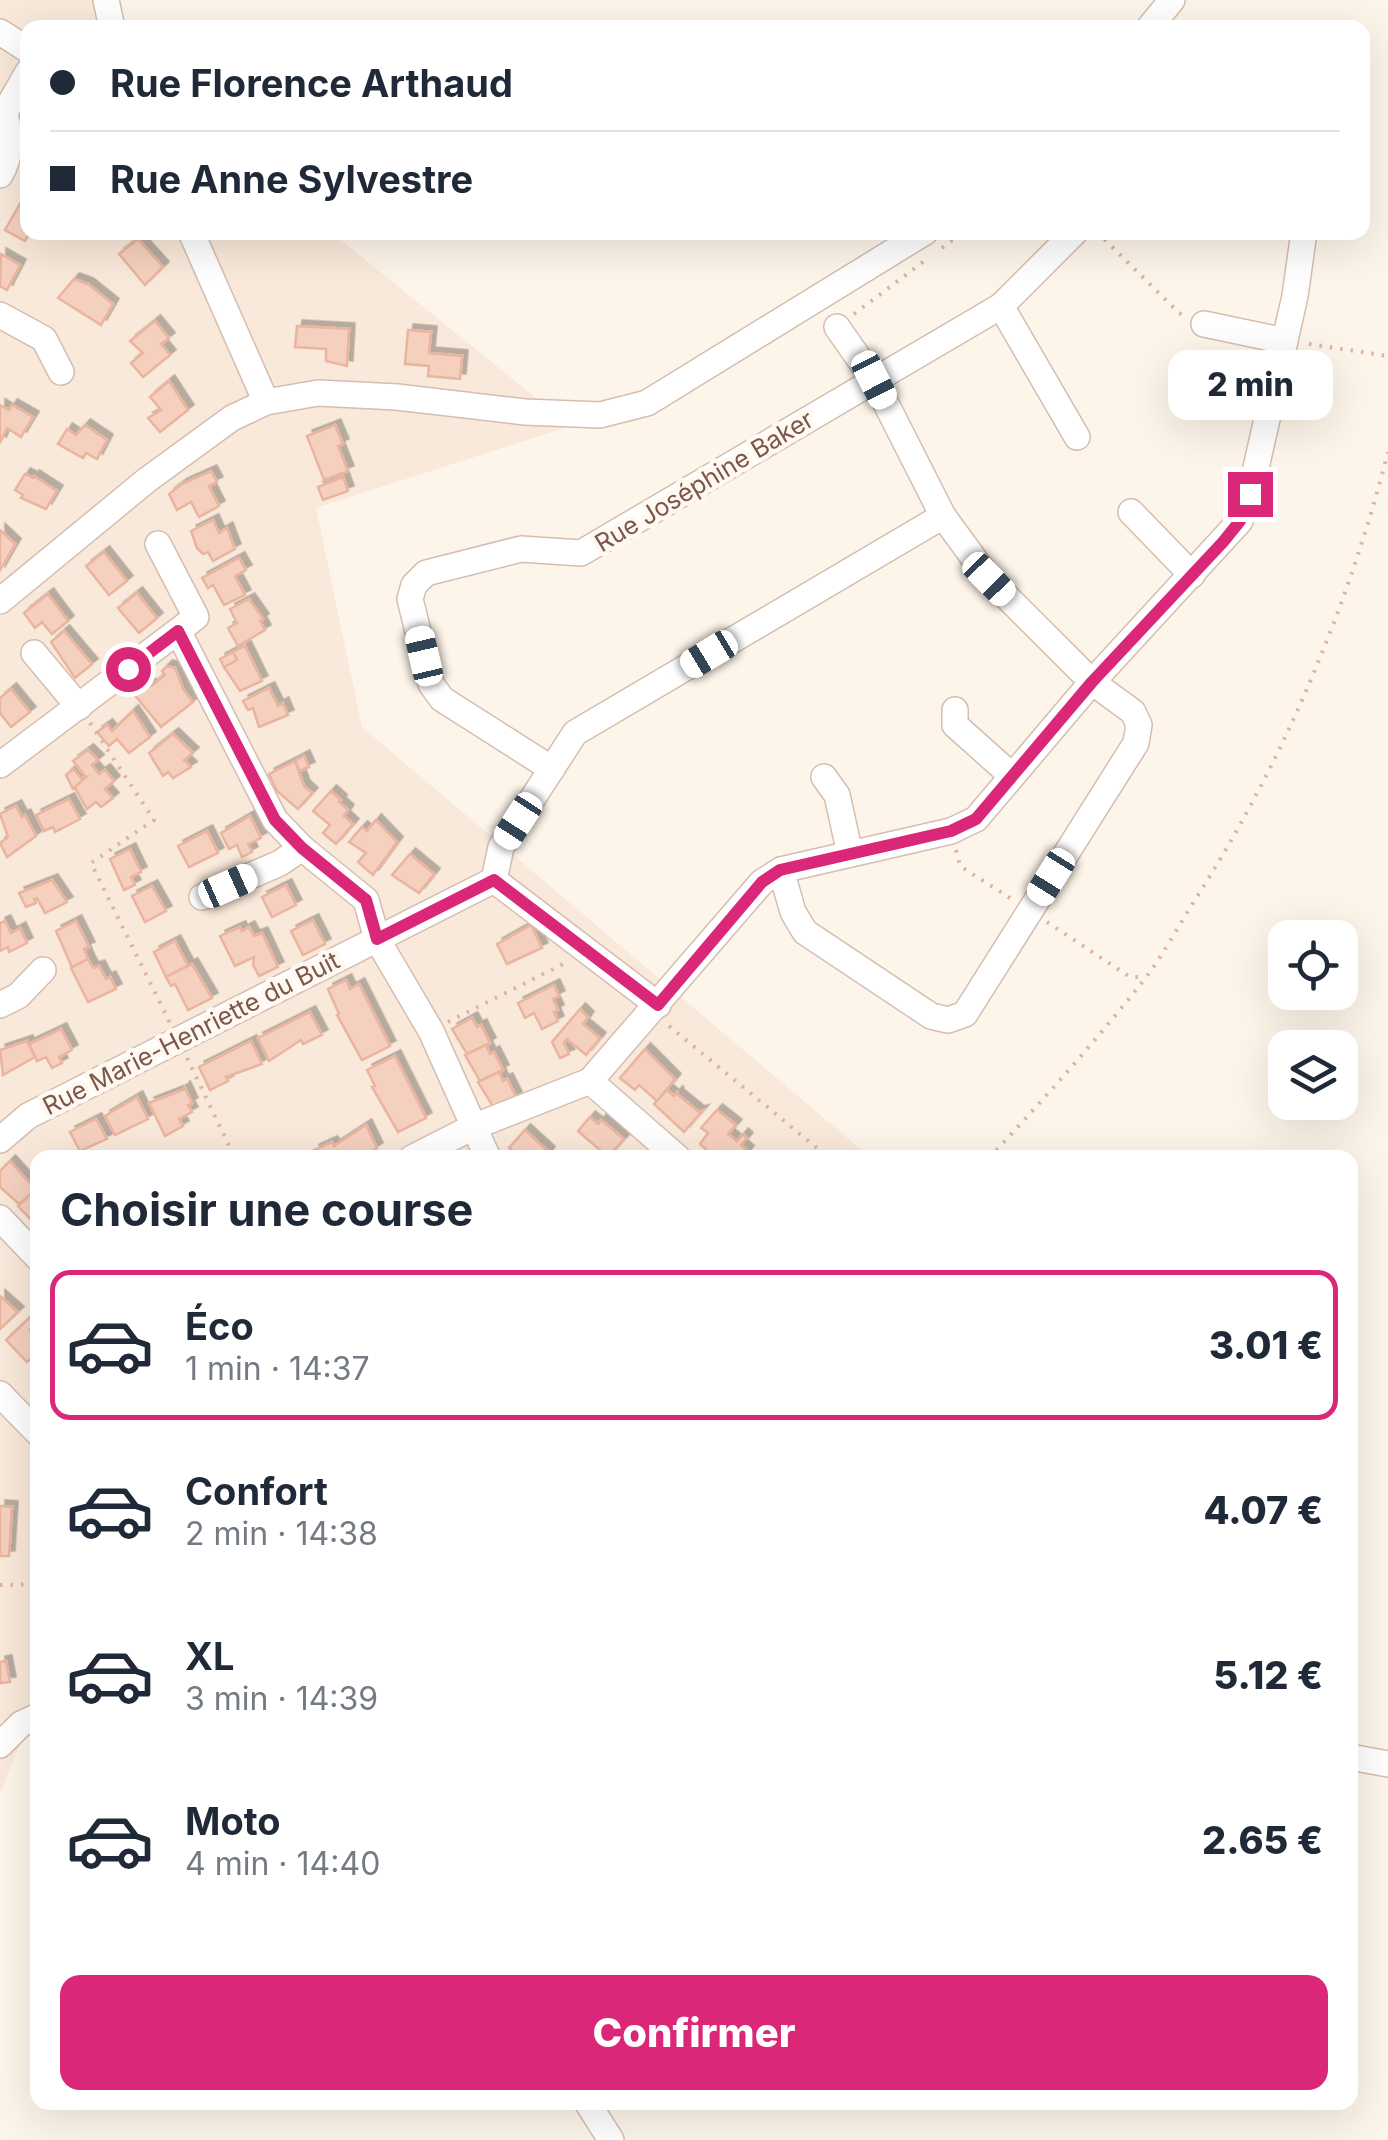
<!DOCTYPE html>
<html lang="fr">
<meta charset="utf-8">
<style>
body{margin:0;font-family:Inter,sans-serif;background:#f2f2f3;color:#1f2937;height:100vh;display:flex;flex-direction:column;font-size:38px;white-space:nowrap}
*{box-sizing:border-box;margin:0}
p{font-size:32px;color:#747a83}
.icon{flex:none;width:55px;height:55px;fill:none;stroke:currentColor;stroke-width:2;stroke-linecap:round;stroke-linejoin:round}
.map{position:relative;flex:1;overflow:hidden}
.details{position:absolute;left:30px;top:1150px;width:1328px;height:960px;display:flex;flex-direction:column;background:#fff;border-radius:20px;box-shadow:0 10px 40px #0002}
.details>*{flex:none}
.banner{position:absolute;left:20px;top:20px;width:1350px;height:220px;border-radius:20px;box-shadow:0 10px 40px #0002;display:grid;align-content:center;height:220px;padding:0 30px;background:#fff}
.buttons{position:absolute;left:1268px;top:920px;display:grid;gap:20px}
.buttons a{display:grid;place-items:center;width:90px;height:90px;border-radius:20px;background:#fff;box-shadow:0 10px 40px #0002;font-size:50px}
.end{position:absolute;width:45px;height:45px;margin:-22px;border:12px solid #db2777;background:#fff;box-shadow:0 0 0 5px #fff}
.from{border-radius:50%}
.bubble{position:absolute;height:70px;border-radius:20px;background:#fff;box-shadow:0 10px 40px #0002;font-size:32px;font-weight:800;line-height:70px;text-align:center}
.car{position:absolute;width:30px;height:60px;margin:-30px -15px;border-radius:12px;box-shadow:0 0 8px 2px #0007;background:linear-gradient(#fff 24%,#345 0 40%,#fff 0 76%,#345 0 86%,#fff 0)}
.banner b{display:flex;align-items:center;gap:35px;height:95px;font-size:38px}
.banner b+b{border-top:2px solid #e0e1e3}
.banner i{width:25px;height:25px;background:#1f2937}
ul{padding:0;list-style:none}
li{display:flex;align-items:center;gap:30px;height:150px;margin:0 20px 15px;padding:0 10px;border:5px solid transparent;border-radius:20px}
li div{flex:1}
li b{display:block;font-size:38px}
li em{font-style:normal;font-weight:800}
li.on{border-color:#db2777}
li>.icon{width:90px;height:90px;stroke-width:1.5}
h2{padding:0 30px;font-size:45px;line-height:120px}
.primary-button{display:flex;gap:20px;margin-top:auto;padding:20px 30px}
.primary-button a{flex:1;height:115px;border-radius:20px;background:#db2777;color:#fff;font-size:40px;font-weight:800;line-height:115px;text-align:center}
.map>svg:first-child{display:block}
.residential{fill:#f9e9da}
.building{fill:#f6d0bf;stroke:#eab49e;stroke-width:2.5;filter:url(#shadow)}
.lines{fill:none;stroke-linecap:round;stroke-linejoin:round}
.minor-casing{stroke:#d5bdb0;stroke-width:28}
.path{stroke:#dcb3a1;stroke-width:4;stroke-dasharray:2.5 8;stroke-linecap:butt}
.minor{stroke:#fff;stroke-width:25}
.route{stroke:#db2777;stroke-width:12}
.labels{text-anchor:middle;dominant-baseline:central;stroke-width:9;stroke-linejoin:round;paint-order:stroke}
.street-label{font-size:25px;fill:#7c574a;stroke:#fff9f2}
</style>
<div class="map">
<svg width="1388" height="2140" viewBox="0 0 1388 2140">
<defs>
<filter id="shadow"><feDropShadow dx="5.5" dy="-5.5" stdDeviation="0" flood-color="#0004"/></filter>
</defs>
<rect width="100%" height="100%" fill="#fef5ea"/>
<polygon class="residential" points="0,0 111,0 117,27 28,28 28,232 332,233 571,426 316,508 362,727 870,1157 38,1158 37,1731 23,1736 0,1793"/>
<g class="building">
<polygon points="21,202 28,206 28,232 30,232 25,241 5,230"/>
<polygon points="138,239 163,267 145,285 119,254"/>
<polygon points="1,254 20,265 7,290 0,286"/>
<polygon points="74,279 88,284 113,304 101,325 58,298"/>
<polygon points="155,321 169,338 161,344 170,355 143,377 131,363 143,353 130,341"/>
<polygon points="297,326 349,329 347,366 326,361 326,349 295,347"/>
<polygon points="408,330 431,332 429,353 462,356 460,379 428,376 429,366 405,364"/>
<polygon points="169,381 188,410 160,432 148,418 161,410 150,397"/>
<polygon points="0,405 9,410 12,405 33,417 21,437 7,428 0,443"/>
<polygon points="85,425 107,440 97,459 86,453 83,458 58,444 67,429 76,435"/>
<polygon points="335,425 343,444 338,446 348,471 324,480 307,436"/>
<polygon points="211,471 217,482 209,486 219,506 199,517 191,502 177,510 169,494 182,484"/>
<polygon points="25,474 33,478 34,476 57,491 46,509 21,498 23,495 15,490"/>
<polygon points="343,477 348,491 323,500 318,487"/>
<polygon points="213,520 219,533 227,528 235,549 213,561 208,552 203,554 197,548 191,531"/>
<polygon points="0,530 15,544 0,570"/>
<polygon points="104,552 127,581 109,595 86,566"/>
<polygon points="239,558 246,570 235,576 245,595 224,605 213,585 208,588 202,578"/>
<polygon points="137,593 157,618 139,633 118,608"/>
<polygon points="48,594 68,621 52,634 42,622 35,628 24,613"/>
<polygon points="249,599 263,619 260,621 265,630 238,646 228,628 237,623 230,609"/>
<polygon points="64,631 92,664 75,678 51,642"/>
<polygon points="245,646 262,681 240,691 224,667 237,660 233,652"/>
<polygon points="233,652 237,660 224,667 220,659"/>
<polygon points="167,666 175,668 183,689 193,702 161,727 133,693 147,682 151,686 165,675 162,671"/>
<polygon points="269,688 278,706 283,703 288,715 259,727 253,708 248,710 243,701"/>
<polygon points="11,689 30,712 11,727 0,713 0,698"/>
<polygon points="133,711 150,737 129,753 117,739 109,746 97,732 107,725 112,731"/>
<polygon points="173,734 193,753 184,760 191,767 173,778 168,772 163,776 149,753"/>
<polygon points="88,750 98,760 92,765 99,774 105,770 114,781 105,789 113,798 101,807 96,802 87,809 74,786 86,777 73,761"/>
<polygon points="304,756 309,767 300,771 295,761"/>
<polygon points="295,761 304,786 312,793 298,809 277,791 269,774"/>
<polygon points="73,769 81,778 86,777 73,789 66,775"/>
<polygon points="331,791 341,800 339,802 348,810 344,816 353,824 336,844 323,833 330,825 313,811"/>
<polygon points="69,799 80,819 55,832 53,827 44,831 36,815"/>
<polygon points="16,806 22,817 25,815 36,836 7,857 0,843 8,837 0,814"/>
<polygon points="250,816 261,838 248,844 252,852 242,857 237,845 229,849 221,833"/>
<polygon points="376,820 397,842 373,875 358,862 366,853 349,842 362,827 367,831"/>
<polygon points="207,831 218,853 189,867 178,846"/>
<polygon points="130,849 141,872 131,877 135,885 124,890 110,859"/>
<polygon points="410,854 434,874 419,893 392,875"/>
<polygon points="52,880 67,902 45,913 37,898 34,899 36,903 26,907 19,893"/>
<polygon points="286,885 296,905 272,917 262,897"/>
<polygon points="152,886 166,911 145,922 132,896"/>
<polygon points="313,920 325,944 303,955 291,931"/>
<polygon points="5,921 11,933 20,928 27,943 9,952 8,947 0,951 0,923"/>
<polygon points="76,921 89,947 84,949 88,959 72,967 56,931"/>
<polygon points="531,925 542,948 507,964 497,944"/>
<polygon points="240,927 242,931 249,927 254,936 262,933 278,967 259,976 253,965 254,957 235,966 220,936"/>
<polygon points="175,941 188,966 166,977 154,952"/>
<polygon points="88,959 93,968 99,966 106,979 110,977 116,989 88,1002 71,968"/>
<polygon points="192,964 212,998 188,1010 175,984 171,986 166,977"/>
<polygon points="346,980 350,989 359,984 390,1046 362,1060 337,1015 339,1014 328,989"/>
<polygon points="554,985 559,996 553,999 558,1010 554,1012 558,1021 542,1029 534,1013 525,1018 518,1003"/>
<polygon points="580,1009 588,1017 583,1024 600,1038 586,1055 567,1039 564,1043 569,1054 560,1058 552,1042"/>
<polygon points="310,1012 322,1035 303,1044 301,1040 269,1061 258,1038"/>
<polygon points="472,1018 477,1027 481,1025 490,1043 467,1054 452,1029"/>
<polygon points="61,1029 72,1050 59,1057 62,1063 52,1068 46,1057 37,1061 29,1044"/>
<polygon points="27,1041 35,1057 3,1075 0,1050"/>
<polygon points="251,1041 262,1064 226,1077 228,1081 210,1090 199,1067"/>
<polygon points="486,1045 490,1054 494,1052 503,1070 480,1081 465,1055"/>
<polygon points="645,1049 675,1079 657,1101 639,1085 635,1090 620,1078"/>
<polygon points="395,1056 426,1118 398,1132 372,1087 375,1086 367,1070"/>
<polygon points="499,1072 503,1081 507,1079 516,1097 494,1108 478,1082"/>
<polygon points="184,1086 192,1103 188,1105 192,1112 179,1119 183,1126 165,1136 149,1103 185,1089"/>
<polygon points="667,1090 674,1096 678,1091 677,1094 699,1112 702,1111 684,1132 654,1104"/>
<polygon points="137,1097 148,1119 115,1135 105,1116"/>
<polygon points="717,1110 736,1125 728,1134 737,1141 743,1134 747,1138 741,1145 748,1151 743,1158 716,1158 700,1144 708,1133 701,1128"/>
<polygon points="590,1117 598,1124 601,1120 624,1139 608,1157 578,1131"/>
<polygon points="96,1119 107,1139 80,1151 70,1132"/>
<polygon points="366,1125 377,1148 361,1158 318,1158 314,1150 332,1142 334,1146"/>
<polygon points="525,1130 549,1152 545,1158 520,1158 509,1148"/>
<polygon points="10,1161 36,1190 19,1204 0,1187 0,1171"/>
<polygon points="35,1190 38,1193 38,1227 18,1206"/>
<polygon points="0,1296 18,1312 0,1329"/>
<polygon points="38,1310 38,1327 30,1330 38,1338 38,1352 27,1362 6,1340"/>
<polygon points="0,1506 12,1507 9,1556 0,1556"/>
<polygon points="6,1661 10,1682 0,1683 0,1662"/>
</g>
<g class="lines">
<defs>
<g id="minor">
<polyline points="106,0 112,28"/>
<polyline points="1149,28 1172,0"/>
<polyline points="0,32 28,50"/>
<polyline points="4,114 28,72"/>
<path d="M0,175c11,-19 13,-41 4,-61"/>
<polyline points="191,232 266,402"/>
<polyline points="1001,306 1077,437"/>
<polyline points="0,315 44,339 61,372"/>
<polyline points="1204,324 1285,341"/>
<polyline points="1131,512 1192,575"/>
<polyline points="158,544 196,617 178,631"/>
<polyline points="0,601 147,480 232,418 266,402 318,393 397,397 525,412 600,415 647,403 925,232"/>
<polyline points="34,653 79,707"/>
<polyline points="955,710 955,725 1012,776"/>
<polyline points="0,765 178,631 275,820 302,848 366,900 377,939 431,1031 488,1158"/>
<polyline points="552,769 442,699 431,684 410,599 414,585 426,573 521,549 581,553 1001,306 1075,232"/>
<polyline points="824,777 837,795 850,854"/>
<polyline points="781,870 793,912 805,932 931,1016 948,1020 965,1014 1136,743 1139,725 1133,712 1092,682 989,579 943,516 874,380 837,327"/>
<polyline points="494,880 501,847 575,733 943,516"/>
<polyline points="202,897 280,863 302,848"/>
<polyline points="0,1005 18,996 43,970"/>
<polyline points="590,1081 678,1158"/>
<polyline points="0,1140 28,1116 494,880 658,1005"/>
<polyline points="412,1158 473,1127 590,1081 762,882 781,870 951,831 976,819 1092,682 1240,521 1250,494 1295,296 1304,232"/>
<polyline points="0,1218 38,1258"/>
<polyline points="0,1394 38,1433"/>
<polyline points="0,1745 21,1724 38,1716"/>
<polyline points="1350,1757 1388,1764"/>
<polyline points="587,2102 611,2140"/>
</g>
</defs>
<use href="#minor" class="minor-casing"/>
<g class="path">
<polyline points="1097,232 1179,313 1186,316"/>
<polyline points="942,248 963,232"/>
<polyline points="854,314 927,259"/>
<polyline points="1309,344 1388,356"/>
<polyline points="90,723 154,820 91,863 170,1023"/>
<polyline points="956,850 960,866 1010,898"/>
<polyline points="1047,922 1130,977 1146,977"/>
<polyline points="448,1022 565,963"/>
<polyline points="669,1026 823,1153 820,1158"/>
<polyline points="187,1058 235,1158"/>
<path d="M989,1158c54,-58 106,-116 155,-178 18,-24 33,-51 49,-77 89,-138 154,-292 195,-451"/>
<polyline points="0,1585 38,1584"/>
</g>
<use href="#minor" class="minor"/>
</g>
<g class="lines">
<polyline class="route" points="128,669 178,631 275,820 302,848 366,900 377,939 494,880 658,1005 762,882 780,870 951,831 976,819 1092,682 1223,542 1240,521 1250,494"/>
</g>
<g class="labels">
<g class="street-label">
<text transform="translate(704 481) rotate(-31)">Rue Joséphine Baker</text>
<text transform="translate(191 1033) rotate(-27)">Rue Marie-Henriette du Buit</text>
</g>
</g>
</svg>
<div class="buttons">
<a><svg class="icon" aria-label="locate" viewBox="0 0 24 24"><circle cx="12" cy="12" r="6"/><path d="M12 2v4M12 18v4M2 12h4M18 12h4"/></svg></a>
<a><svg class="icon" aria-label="layers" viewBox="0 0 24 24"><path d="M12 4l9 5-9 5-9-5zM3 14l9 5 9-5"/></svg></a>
</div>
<i class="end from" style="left:128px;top:669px"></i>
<i class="end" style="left:1250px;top:494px"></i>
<div class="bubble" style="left:1168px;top:350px;width:165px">2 min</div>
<i class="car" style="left:874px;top:380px;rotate:153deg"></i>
<i class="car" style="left:989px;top:579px;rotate:136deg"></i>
<i class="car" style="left:709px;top:654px;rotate:239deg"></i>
<i class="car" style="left:424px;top:656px;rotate:347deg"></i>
<i class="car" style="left:518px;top:821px;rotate:213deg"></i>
<i class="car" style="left:1051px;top:877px;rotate:212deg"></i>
<i class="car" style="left:228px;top:886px;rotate:66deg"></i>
<div class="banner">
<b><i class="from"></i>Rue Florence Arthaud</b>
<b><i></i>Rue Anne Sylvestre</b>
</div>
<section class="details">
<h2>Choisir une course</h2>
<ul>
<li class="on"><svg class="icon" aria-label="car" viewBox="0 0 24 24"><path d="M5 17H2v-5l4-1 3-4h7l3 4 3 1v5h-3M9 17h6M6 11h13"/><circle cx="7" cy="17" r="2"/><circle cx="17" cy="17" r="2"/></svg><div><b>Éco</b><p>1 min · 14:37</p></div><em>3.01 €</em></li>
<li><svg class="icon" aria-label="car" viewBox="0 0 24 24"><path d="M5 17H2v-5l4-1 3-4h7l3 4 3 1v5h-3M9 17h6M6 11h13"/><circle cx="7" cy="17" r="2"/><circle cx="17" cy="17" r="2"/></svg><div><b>Confort</b><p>2 min · 14:38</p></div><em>4.07 €</em></li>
<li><svg class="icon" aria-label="car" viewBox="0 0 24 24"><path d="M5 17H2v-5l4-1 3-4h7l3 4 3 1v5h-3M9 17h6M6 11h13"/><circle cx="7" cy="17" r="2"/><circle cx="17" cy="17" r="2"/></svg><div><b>XL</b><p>3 min · 14:39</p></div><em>5.12 €</em></li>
<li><svg class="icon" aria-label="car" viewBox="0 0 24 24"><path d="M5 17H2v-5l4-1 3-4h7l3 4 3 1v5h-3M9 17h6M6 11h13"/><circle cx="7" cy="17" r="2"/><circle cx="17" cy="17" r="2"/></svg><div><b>Moto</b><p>4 min · 14:40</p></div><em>2.65 €</em></li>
</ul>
<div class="primary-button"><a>Confirmer</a></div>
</section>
</div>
